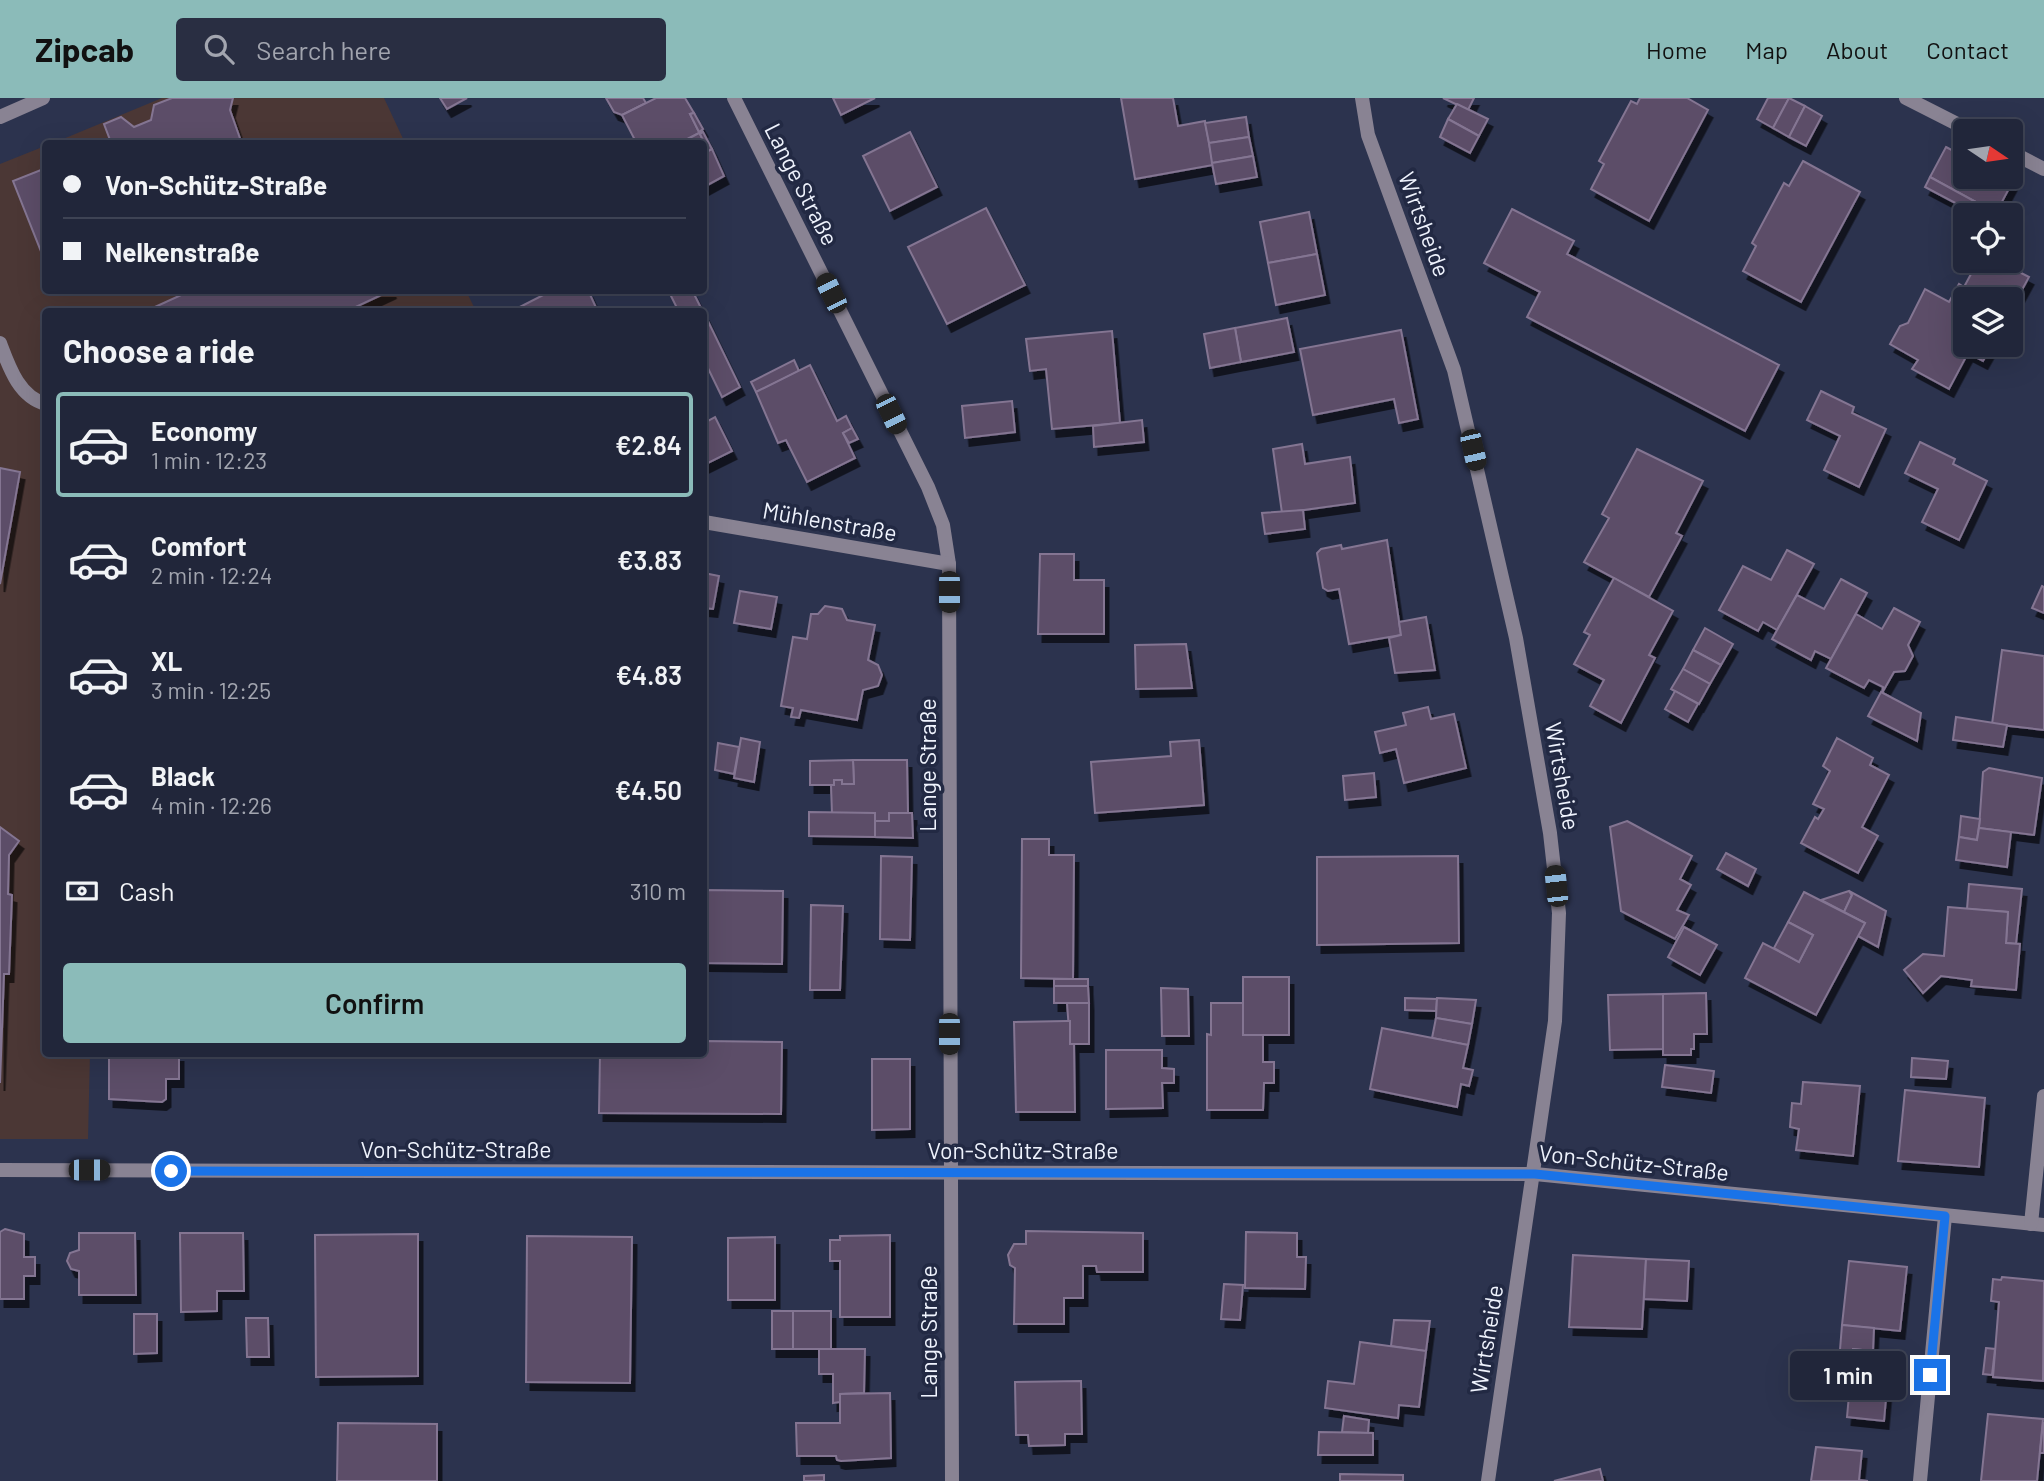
<!DOCTYPE html>
<meta charset="utf-8">
<style>
body{margin:0;font-family:Barlow,sans-serif;background:#292e42;color:#f1f3f6;height:100vh;display:flex;flex-direction:column;font-size:26px;white-space:nowrap}
*{box-sizing:border-box;margin:0}
p{font-size:23px;color:#a2a5af}
.icon{flex:none;width:38px;height:38px;fill:none;stroke:currentColor;stroke-width:2;stroke-linecap:round;stroke-linejoin:round}
.map{position:relative;flex:1;overflow:hidden}
.panel{position:absolute;left:42px;top:210px;width:665px;height:749px;display:flex;flex-direction:column;background:#21263a;border-radius:7px;box-shadow:0 7px 28px #0002,0 0 0 2px #3e4354}
.panel>*{flex:none}
.top-card{position:absolute;left:42px;top:42px;width:665px;height:154px;border-radius:7px;box-shadow:0 7px 28px #0002,0 0 0 2px #3e4354;display:grid;align-content:center;height:154px;padding:0 21px;background:#21263a}
.needle{width:46px;rotate:103deg}
.fabs{position:absolute;left:1953px;top:21px;display:grid;gap:14px}
.fabs a{display:grid;place-items:center;width:70px;height:70px;border-radius:7px;background:#21263a;box-shadow:0 7px 28px #0002,0 0 0 2px #3e4354;font-size:35px}
.end{position:absolute;width:32px;height:32px;margin:-16px;border:9px solid #1a73e8;background:#fff;box-shadow:0 0 0 4px #fff}
.from{border-radius:50%}
.bubble{position:absolute;height:49px;border-radius:7px;background:#21263a;box-shadow:0 7px 28px #0002,0 0 0 2px #3e4354;font-size:23px;font-weight:600;line-height:49px;text-align:center}
.car{position:absolute;width:21px;height:42px;margin:-21px -10px;border-radius:9px;box-shadow:0 0 5px 2px #0007;background:linear-gradient(#222 24%,#8ab4d8 0 40%,#222 0 76%,#8ab4d8 0 86%,#222 0)}
.top-card b{display:flex;align-items:center;gap:24px;height:66px;font-size:26px}
.top-card b+b{border-top:2px solid #3e4354}
.top-card i{width:18px;height:18px;background:#f1f3f6}
ul{padding:0;list-style:none}
li{display:flex;align-items:center;gap:21px;height:105px;margin:0 14px 10px;padding:0 7px;border:4px solid transparent;border-radius:7px}
li div{flex:1}
li b{display:block;font-size:26px}
li em{font-style:normal;font-weight:600}
li.on{border-color:#8bbbb9}
li>.icon{width:63px;height:63px;stroke-width:1.5}
h2{padding:0 21px;font-size:32px;line-height:84px}
.pay{display:flex;align-items:center;gap:18px;height:77px;padding:0 21px;font-size:26px}
.pay p{margin-inline-start:auto}
.cta{display:flex;gap:14px;margin-top:auto;padding:14px 21px}
.cta a{flex:1;height:80px;border-radius:7px;background:#8bbbb9;color:#111;font-size:28px;font-weight:600;line-height:80px;text-align:center}
header{display:flex;align-items:center;gap:42px;box-sizing:border-box;height:98px;padding:0 35px;background:#8bbbb9;color:#111}
header strong{font-size:33px}
nav{display:flex;gap:38px;margin-inline-start:auto;font-size:24px}
.search{width:490px;height:63px;background:#292e42;display:flex;align-items:center;gap:18px;box-sizing:border-box;padding:0 24px;border-radius:7px;color:#a2a5af;font-size:26px}
.map>svg:first-child{display:block}
.commercial{fill:#4b3735}
.building{fill:#5b4d68;stroke:#847592;stroke-width:2;filter:url(#shadow)}
.lines{fill:none;stroke-linecap:round;stroke-linejoin:round}
.minor{stroke:#898393;stroke-width:14}
.tertiary{stroke:#898393;stroke-width:14}
.route{stroke:#1a73e8;stroke-width:9}
.labels{text-anchor:middle;dominant-baseline:central;stroke-width:7;stroke-linejoin:round;paint-order:stroke}
.street-label{font-size:23px;fill:#eff3fd;stroke:#222943}
</style>
<header>
<strong>Zipcab</strong>
<div class="search"><svg class="icon" aria-label="search" viewBox="0 0 24 24"><circle cx="10" cy="10" r="6"/><path d="M15 15l6 6"/></svg>Search here</div>
<nav><a>Home</a><a>Map</a><a>About</a><a>Contact</a></nav>
</header>
<div class="map">
<svg width="2044" height="1383" viewBox="0 0 2044 1383">
<defs>
<filter id="shadow"><feDropShadow dx="4.5" dy="8" stdDeviation="0" flood-color="#0009"/></filter>
</defs>
<rect width="100%" height="100%" fill="#2c334e"/>
<g class="commercial">
<polygon points="162,0 384,0 405,45 51,46"/>
<polygon points="45,48 46,192 472,193 467,195 476,213 46,214 46,956 90,956 88,1041 0,1041 0,66"/>
</g>
<g class="building">
<polygon points="172,0 233,0 230,12 242,46 100,46 110,42 104,26 121,19 134,29 151,22 154,7"/>
<polygon points="440,0 467,0 447,11"/>
<polygon points="606,0 643,0 646,5 622,17 614,14"/>
<polygon points="656,0 685,0 694,15 690,16 699,34 703,33 678,46 637,46 622,17"/>
<polygon points="833,0 875,0 841,17"/>
<polygon points="1121,0 1173,0 1178,28 1205,23 1213,67 1135,81"/>
<polygon points="1443,0 1474,0 1468,12"/>
<polygon points="1640,0 1687,0 1708,12 1649,123 1591,91 1604,66 1599,63 1631,3 1637,6"/>
<polygon points="1768,0 1789,0 1773,30 1757,21"/>
<polygon points="1789,0 1805,8 1789,39 1773,30"/>
<polygon points="1457,6 1488,21 1479,38 1448,21"/>
<polygon points="1805,8 1822,18 1806,48 1789,39"/>
<polygon points="694,15 703,31 699,34 690,16"/>
<polygon points="1246,19 1249,39 1209,45 1205,25"/>
<polygon points="1448,21 1479,38 1470,55 1440,39"/>
<polygon points="703,33 700,36 708,53 712,51 724,78 704,89 704,46 678,46"/>
<polygon points="703,34 712,51 708,53 700,36"/>
<polygon points="910,34 937,89 890,113 863,58"/>
<polygon points="1249,39 1253,58 1212,65 1209,45"/>
<polygon points="1946,49 1965,59 1965,79 2001,79 2012,85 1996,115 1930,79"/>
<polygon points="1253,58 1257,79 1216,86 1212,65"/>
<polygon points="1803,63 1860,94 1801,204 1743,173 1756,148 1752,145 1784,85 1789,88"/>
<polygon points="46,70 46,166 13,83"/>
<polygon points="1930,79 1996,115 1995,117 1978,117 1925,89"/>
<polygon points="986,110 1025,187 947,226 908,149"/>
<polygon points="1512,111 1574,143 1567,156 1779,267 1745,333 1527,219 1540,194 1484,165"/>
<polygon points="1309,114 1317,156 1268,165 1260,124"/>
<polygon points="1317,156 1325,197 1276,207 1268,165"/>
<polygon points="1978,163 1998,163 2029,179 2011,212 2011,201 1965,201 1965,247 1992,247 1983,263 1968,255 1949,291 1912,271 1918,262 1890,246 1900,228 1908,225 1925,191 1949,204 1959,186 1964,189"/>
<polygon points="192,192 392,192 345,214 144,214"/>
<polygon points="553,192 588,192 598,214 510,214"/>
<polygon points="668,192 692,192 703,214 679,214"/>
<polygon points="704,215 740,289 722,299 704,262"/>
<polygon points="1287,220 1294,254 1241,264 1235,230"/>
<polygon points="1235,230 1241,264 1210,270 1204,236"/>
<polygon points="1401,232 1418,321 1399,325 1394,301 1313,317 1300,251"/>
<polygon points="1112,233 1120,325 1052,331 1046,271 1030,273 1026,241"/>
<polygon points="794,262 799,273 756,294 751,284"/>
<polygon points="810,267 837,323 846,318 852,330 843,335 855,360 807,384 786,342 778,345 756,294"/>
<polygon points="1821,293 1854,309 1852,315 1886,331 1859,389 1824,372 1840,338 1807,322"/>
<polygon points="1012,303 1015,334 965,340 962,308"/>
<polygon points="715,319 732,353 704,367 704,325"/>
<polygon points="1142,322 1144,344 1094,349 1093,328"/>
<polygon points="852,330 858,341 849,345 843,335"/>
<polygon points="1920,344 1955,361 1953,366 1987,383 1959,442 1922,424 1938,391 1905,375"/>
<polygon points="1302,346 1305,366 1350,359 1355,405 1282,415 1273,351"/>
<polygon points="1637,351 1703,383 1676,435 1682,438 1649,499 1584,464 1609,420 1602,416"/>
<polygon points="0,370 20,374 0,486"/>
<polygon points="1303,412 1305,431 1265,436 1262,415"/>
<polygon points="1387,442 1401,537 1349,546 1339,491 1328,493 1323,490 1317,455 1321,451 1341,447 1342,451"/>
<polygon points="1787,452 1814,466 1777,532 1763,524 1758,533 1719,512 1743,468 1771,482"/>
<polygon points="1040,456 1074,456 1074,482 1104,482 1104,536 1038,536"/>
<polygon points="704,475 719,478 713,511 704,510"/>
<polygon points="1614,480 1673,513 1649,557 1655,560 1621,625 1590,608 1604,582 1574,566 1590,537 1584,534"/>
<polygon points="1841,481 1867,495 1831,561 1815,553 1811,562 1772,541 1797,497 1824,511"/>
<polygon points="2042,488 2044,489 2044,515 2032,510"/>
<polygon points="740,493 777,499 771,531 734,525"/>
<polygon points="825,508 842,511 847,522 875,527 868,562 878,567 882,577 878,588 863,592 857,622 801,612 799,620 791,619 793,610 781,608 793,539 807,541 811,516 818,516"/>
<polygon points="1894,510 1920,524 1908,547 1913,558 1905,573 1894,574 1882,595 1883,589 1869,582 1864,590 1826,570 1856,516 1882,531"/>
<polygon points="1426,519 1435,572 1395,575 1389,540 1401,537 1399,524"/>
<polygon points="1705,530 1733,546 1721,567 1693,552"/>
<polygon points="1186,546 1192,590 1136,591 1135,547"/>
<polygon points="1693,552 1721,567 1710,586 1683,571"/>
<polygon points="2002,552 2044,558 2044,632 1992,626"/>
<polygon points="1683,571 1710,586 1699,606 1671,591"/>
<polygon points="1675,593 1698,606 1688,624 1665,611"/>
<polygon points="1881,594 1921,615 1917,643 1868,618"/>
<polygon points="1428,609 1431,621 1454,616 1466,670 1404,685 1396,651 1380,655 1375,634 1406,627 1403,615"/>
<polygon points="1956,619 2007,627 2003,649 1953,642"/>
<polygon points="741,640 760,644 754,684 734,680"/>
<polygon points="1837,640 1873,660 1870,667 1889,677 1862,729 1878,738 1858,775 1801,745 1815,719 1818,721 1824,711 1813,706 1830,673 1823,668"/>
<polygon points="1199,642 1204,707 1095,715 1091,664 1171,658 1170,644"/>
<polygon points="718,645 739,649 734,676 715,672"/>
<polygon points="853,662 907,662 908,715 889,715 889,723 875,723 875,715 832,716 831,687 834,687 834,682 842,682 842,686 854,686"/>
<polygon points="853,662 854,686 842,686 842,682 834,682 834,687 810,687 810,663"/>
<polygon points="1989,670 2042,680 2034,737 1979,730 1983,674"/>
<polygon points="1374,675 1376,699 1345,702 1343,678"/>
<polygon points="809,714 875,715 875,739 809,738"/>
<polygon points="889,715 912,715 913,740 875,739 875,723 889,723"/>
<polygon points="1961,718 1980,721 1977,742 1959,739"/>
<polygon points="1627,723 1692,758 1680,781 1691,787 1677,812 1689,817 1675,841 1621,813 1610,729"/>
<polygon points="0,729 19,743 9,757 8,796 12,797 9,876 4,876 0,985"/>
<polygon points="1979,730 2011,734 2007,769 1956,762 1959,739 1977,742"/>
<polygon points="1022,741 1049,741 1049,757 1074,757 1073,881 1021,880"/>
<polygon points="1726,755 1756,771 1748,788 1717,771"/>
<polygon points="881,758 912,759 910,842 880,841"/>
<polygon points="1458,758 1459,845 1317,847 1317,759"/>
<polygon points="1969,786 2022,791 2016,846 2006,845 2008,814 1967,811"/>
<polygon points="704,792 783,793 782,866 704,865"/>
<polygon points="1849,793 1852,797 1844,814 1821,802"/>
<polygon points="1849,793 1886,813 1878,849 1858,838 1865,825 1844,814 1852,797"/>
<polygon points="1804,794 1865,825 1816,917 1745,880 1763,845 1799,864 1813,837 1788,824"/>
<polygon points="811,807 843,808 840,892 810,892"/>
<polygon points="1948,809 2008,814 2006,845 2020,846 2016,892 1971,888 1972,882 1941,878 1923,895 1904,872 1923,856 1944,858"/>
<polygon points="1788,824 1813,837 1799,864 1774,850"/>
<polygon points="1684,829 1717,847 1700,877 1668,859"/>
<rect x="1243" y="879" width="46" height="58"/>
<rect x="1054" y="881" width="34" height="7"/>
<polygon points="1054,888 1088,888 1089,905 1054,905"/>
<polygon points="1161,890 1188,891 1189,938 1162,938"/>
<polygon points="1706,895 1707,936 1694,936 1694,951 1691,951 1691,957 1663,957 1663,896"/>
<polygon points="1663,896 1663,951 1610,952 1608,897"/>
<polygon points="1405,900 1437,901 1436,913 1405,912"/>
<polygon points="1437,900 1476,902 1472,926 1436,920"/>
<polygon points="1067,905 1089,905 1089,946 1070,946"/>
<polygon points="1211,905 1243,905 1243,937 1263,937 1263,964 1274,964 1274,985 1264,985 1263,1012 1207,1012 1207,936 1211,937"/>
<polygon points="1436,920 1472,926 1468,947 1432,940"/>
<polygon points="1067,923 1070,923 1070,946 1074,946 1075,1014 1016,1014 1014,924"/>
<polygon points="1382,930 1468,947 1463,970 1473,972 1469,988 1461,986 1457,1009 1370,991"/>
<polygon points="704,943 782,944 781,1016 599,1015 600,956 704,956"/>
<polygon points="1106,952 1162,952 1162,970 1174,971 1174,985 1162,985 1163,1010 1106,1011"/>
<polygon points="109,956 179,956 179,981 166,981 166,1001 162,1004 109,1001"/>
<polygon points="1912,960 1948,963 1946,981 1911,979"/>
<polygon points="872,961 910,961 910,1031 872,1032"/>
<polygon points="1665,967 1714,973 1711,995 1662,989"/>
<polygon points="1803,984 1860,988 1853,1058 1796,1052 1799,1031 1790,1029 1792,1005 1801,1006"/>
<polygon points="1905,992 1985,1000 1979,1069 1898,1063"/>
<polygon points="5,1131 24,1136 24,1159 35,1159 35,1178 24,1178 24,1201 0,1201 0,1134"/>
<polygon points="1026,1133 1143,1135 1143,1174 1097,1174 1096,1168 1083,1168 1083,1200 1064,1200 1064,1226 1014,1226 1015,1170 1010,1167 1008,1157 1014,1146 1026,1146"/>
<polygon points="1246,1134 1297,1135 1297,1159 1306,1159 1305,1191 1245,1190"/>
<polygon points="79,1135 135,1135 136,1197 79,1197 79,1173 71,1171 67,1163 70,1155 79,1152"/>
<polygon points="180,1135 243,1135 244,1193 217,1193 217,1213 181,1214"/>
<polygon points="418,1136 418,1278 316,1279 315,1137"/>
<polygon points="890,1137 890,1219 840,1219 840,1163 830,1163 830,1142 840,1142 840,1138"/>
<polygon points="527,1138 632,1139 630,1285 526,1284"/>
<polygon points="775,1139 775,1202 728,1202 728,1140"/>
<polygon points="1573,1157 1646,1161 1642,1231 1569,1229"/>
<polygon points="1646,1161 1689,1163 1687,1203 1644,1201"/>
<polygon points="1849,1163 1907,1169 1900,1233 1842,1227"/>
<polygon points="2002,1179 2044,1183 2043,1283 1993,1279 1999,1204 1991,1203 1993,1181 2001,1182"/>
<polygon points="1224,1186 1243,1187 1240,1222 1221,1221"/>
<rect x="772" y="1213" width="21" height="38"/>
<rect x="793" y="1213" width="38" height="38"/>
<polygon points="134,1216 157,1216 157,1255 134,1256"/>
<polygon points="246,1220 268,1220 269,1259 247,1259"/>
<polygon points="1394,1222 1430,1223 1426,1253 1391,1248"/>
<polygon points="1842,1227 1874,1230 1873,1253 1853,1251 1852,1265 1839,1264"/>
<polygon points="1360,1244 1426,1253 1419,1309 1399,1307 1398,1320 1325,1310 1328,1283 1354,1286"/>
<polygon points="1986,1250 1995,1251 1992,1277 1983,1276"/>
<polygon points="819,1251 865,1251 864,1295 840,1296 840,1304 833,1305 833,1276 819,1276"/>
<polygon points="1853,1251 1890,1255 1888,1278 1851,1275"/>
<polygon points="1851,1275 1888,1278 1884,1323 1847,1319"/>
<polygon points="1081,1283 1082,1336 1065,1336 1065,1347 1029,1348 1028,1337 1016,1337 1015,1284"/>
<polygon points="890,1295 891,1360 841,1363 837,1362 836,1358 797,1358 796,1325 840,1325 840,1296"/>
<polygon points="1988,1316 2043,1321 2037,1383 1981,1383"/>
<polygon points="1344,1318 1369,1322 1368,1335 1342,1334"/>
<polygon points="338,1325 437,1326 437,1383 337,1383"/>
<polygon points="2043,1325 2044,1325 2044,1355 2040,1355"/>
<polygon points="1319,1334 1373,1335 1373,1357 1318,1357"/>
<polygon points="1816,1349 1862,1353 1859,1382 1868,1383 1811,1383"/>
<polygon points="1600,1371 1603,1383 1554,1383"/>
<polygon points="1340,1376 1403,1377 1403,1383 1340,1383"/>
<polygon points="824,1377 824,1383 804,1383 804,1378"/>
</g>
<g class="lines">
<g class="minor">
<polyline points="734,0 928,389 943,427 949,466 952,1383"/>
<polyline points="1362,0 1368,37 1454,272 1516,540 1550,735 1559,815 1555,923 1488,1383"/>
<polyline points="1906,0 1971,33"/>
<polyline points="2011,54 2044,71"/>
<path d="M0,245c9,24 19,54 46,61"/>
<polyline points="704,424 949,466"/>
<polyline points="0,1072 1535,1076 2044,1127"/>
<polyline points="2031,1126 2044,998"/>
<polyline points="1920,1383 1945,1118"/>
</g>
<polyline class="tertiary" points="0,19 43,0"/>
</g>
<g class="lines">
<polyline class="route" points="171,1073 1535,1076 1945,1118 1930,1277"/>
</g>
<g class="labels">
<g class="street-label">
<text transform="translate(802 86) rotate(63)">Lange Straße</text>
<text transform="translate(1425 126) rotate(70)">Wirtsheide</text>
<text transform="translate(830 423) rotate(10)">Mühlenstraße</text>
<text transform="translate(927 667) rotate(-90)">Lange Straße</text>
<text transform="translate(1563 678) rotate(80)">Wirtsheide</text>
<text x="456" y="1051">Von-Schütz-Straße</text>
<text x="1023" y="1052">Von-Schütz-Straße</text>
<text transform="translate(1634 1064) rotate(6)">Von-Schütz-Straße</text>
<text transform="translate(928 1234) rotate(-90)">Lange Straße</text>
<text transform="translate(1486 1241) rotate(-81)">Wirtsheide</text>
</g>
</g>
</svg>
<div class="fabs">
<a><svg class="needle" viewBox="-14 -14 28 28"><path d="M0-13l5 13h-10z" fill="#e53935"/><path d="M0 13l5-13h-10z" fill="#a2a5af"/></svg></a>
<a><svg class="icon" aria-label="locate" viewBox="0 0 24 24"><circle cx="12" cy="12" r="6"/><path d="M12 2v4M12 18v4M2 12h4M18 12h4"/></svg></a>
<a><svg class="icon" aria-label="layers" viewBox="0 0 24 24"><path d="M12 4l9 5-9 5-9-5zM3 14l9 5 9-5"/></svg></a>
</div>
<i class="end from" style="left:171px;top:1073px"></i>
<i class="end" style="left:1930px;top:1277px"></i>
<div class="bubble" style="left:1790px;top:1253px;width:116px">1 min</div>
<i class="car" style="left:831px;top:195px;rotate:334deg"></i>
<i class="car" style="left:891px;top:316px;rotate:154deg"></i>
<i class="car" style="left:1473px;top:352px;rotate:167deg"></i>
<i class="car" style="left:949px;top:494px;rotate:180deg"></i>
<i class="car" style="left:1556px;top:788px;rotate:354deg"></i>
<i class="car" style="left:949px;top:936px;rotate:180deg"></i>
<i class="car" style="left:89px;top:1072px;rotate:90deg"></i>
<div class="top-card">
<b><i class="from"></i>Von-Schütz-Straße</b>
<b><i></i>Nelkenstraße</b>
</div>
<section class="panel">
<h2>Choose a ride</h2>
<ul>
<li class="on"><svg class="icon" aria-label="car" viewBox="0 0 24 24"><path d="M5 17H2v-5l4-1 3-4h7l3 4 3 1v5h-3M9 17h6M6 11h13"/><circle cx="7" cy="17" r="2"/><circle cx="17" cy="17" r="2"/></svg><div><b>Economy</b><p>1 min · 12:23</p></div><em>€2.84</em></li>
<li><svg class="icon" aria-label="car" viewBox="0 0 24 24"><path d="M5 17H2v-5l4-1 3-4h7l3 4 3 1v5h-3M9 17h6M6 11h13"/><circle cx="7" cy="17" r="2"/><circle cx="17" cy="17" r="2"/></svg><div><b>Comfort</b><p>2 min · 12:24</p></div><em>€3.83</em></li>
<li><svg class="icon" aria-label="car" viewBox="0 0 24 24"><path d="M5 17H2v-5l4-1 3-4h7l3 4 3 1v5h-3M9 17h6M6 11h13"/><circle cx="7" cy="17" r="2"/><circle cx="17" cy="17" r="2"/></svg><div><b>XL</b><p>3 min · 12:25</p></div><em>€4.83</em></li>
<li><svg class="icon" aria-label="car" viewBox="0 0 24 24"><path d="M5 17H2v-5l4-1 3-4h7l3 4 3 1v5h-3M9 17h6M6 11h13"/><circle cx="7" cy="17" r="2"/><circle cx="17" cy="17" r="2"/></svg><div><b>Black</b><p>4 min · 12:26</p></div><em>€4.50</em></li>
</ul>
<div class="pay"><svg class="icon" aria-label="cash" viewBox="0 0 24 24"><path d="M3 7h18v10H3z"/><circle cx="12" cy="12" r="2"/></svg>Cash<p>310 m</p></div>
<div class="cta"><a>Confirm</a></div>
</section>
</div>
